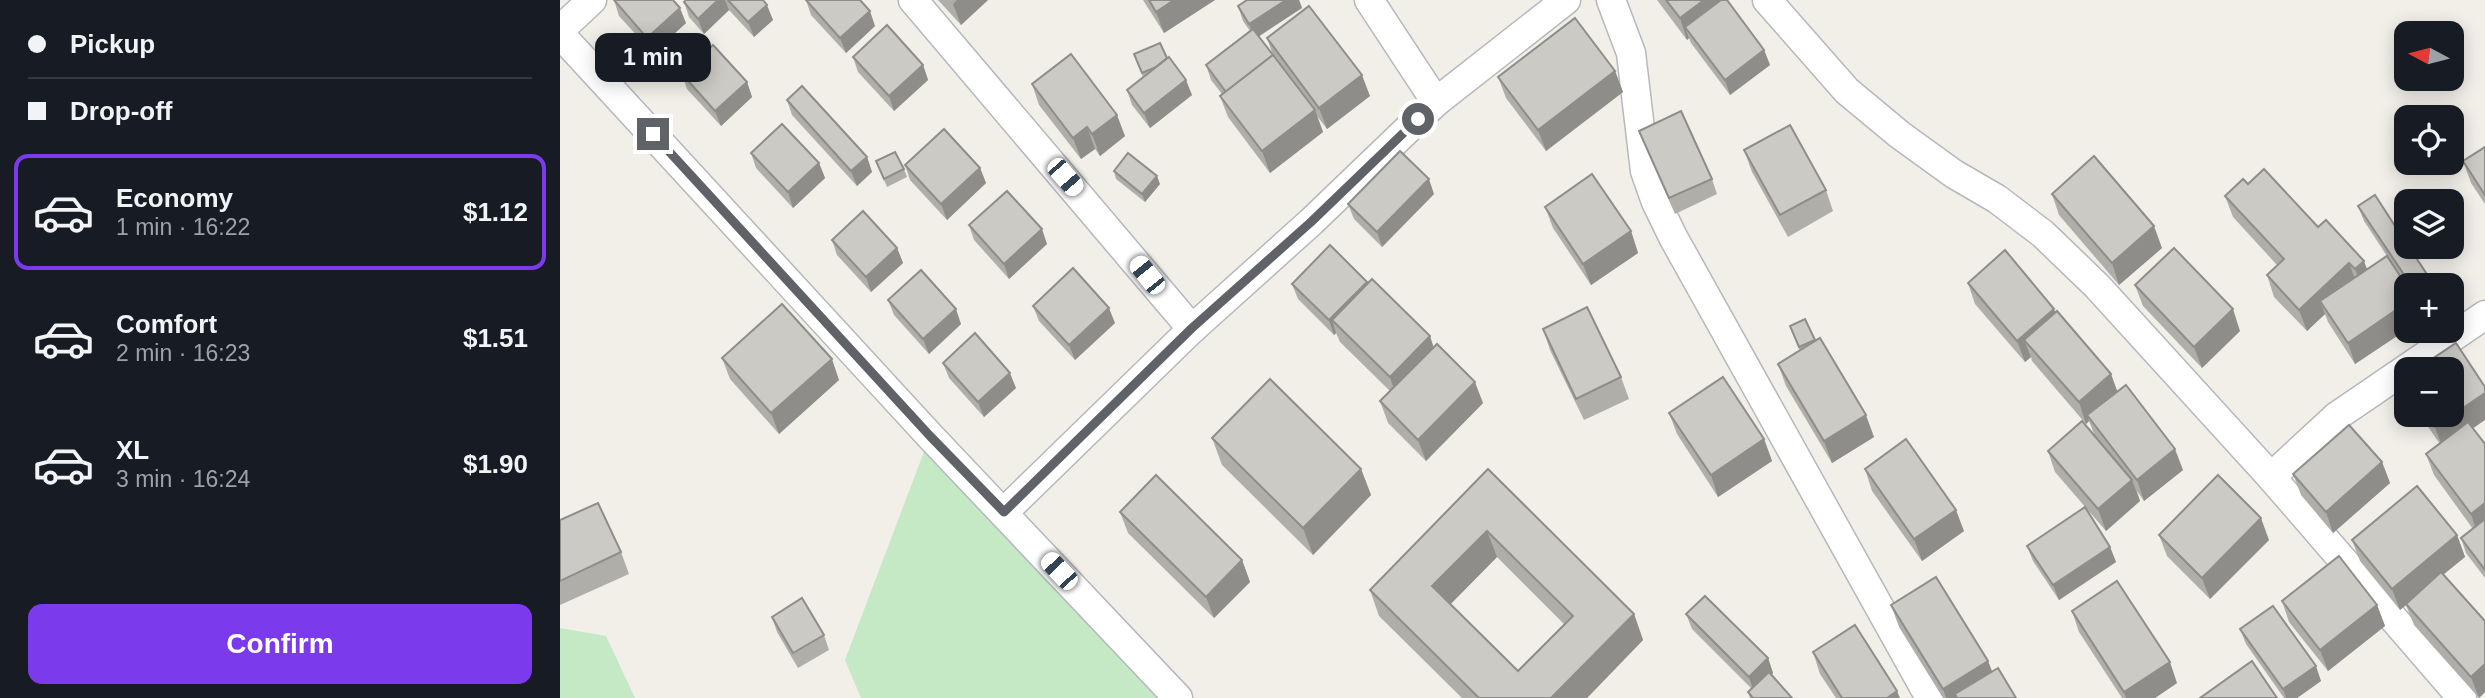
<!DOCTYPE html>
<meta charset="utf-8">
<style>
body{margin:0;font-family:Arial,sans-serif;background:#242831;color:#f1f3f6;height:100vh;display:flex;flex-direction:column;font-size:26px;white-space:nowrap}
*{box-sizing:border-box;margin:0}
p{font-size:23px;color:#9ea1a6}
.icon{flex:none;width:38px;height:38px;fill:none;stroke:currentColor;stroke-width:2;stroke-linecap:round;stroke-linejoin:round}
.map{position:relative;flex:1;overflow:hidden}
.sheet{display:flex;flex-direction:column;background:#171b24;width:560px}
.sheet>*{flex:none}
.hud{display:grid;align-content:center;height:154px;padding:0 28px;background:#171b24}
.needle{width:46px;rotate:277deg}
.fabs{position:absolute;left:1834px;top:21px;display:grid;gap:14px}
.fabs a{display:grid;place-items:center;width:70px;height:70px;border-radius:14px;background:#171b24;box-shadow:0 4px 18px #0003;font-size:35px}
.end{position:absolute;width:32px;height:32px;margin:-16px;border:9px solid #5f6368;background:#fff;box-shadow:0 0 0 4px #fff}
.from{border-radius:50%}
.bubble{position:absolute;height:49px;border-radius:14px;background:#171b24;box-shadow:0 4px 18px #0003;font-size:23px;font-weight:600;line-height:49px;text-align:center}
.car{position:absolute;width:21px;height:42px;margin:-21px -10px;border-radius:9px;box-shadow:0 0 5px 2px #0007;background:linear-gradient(#fff 24%,#345 0 40%,#fff 0 76%,#345 0 86%,#fff 0)}
.hud b{display:flex;align-items:center;gap:24px;height:66px;font-size:26px}
.hud b+b{border-top:2px solid #363941}
.hud i{width:18px;height:18px;background:#f1f3f6}
ul{padding:0;list-style:none}
li{display:flex;align-items:center;gap:21px;height:116px;margin:0 14px 10px;padding:0 14px;border:4px solid transparent;border-radius:14px}
li div{flex:1}
li b{display:block;font-size:26px}
li em{font-style:normal;font-weight:600}
li.selected{border-color:#7c3aed}
li>.icon{width:63px;height:63px;stroke-width:1.5}
.cta{display:flex;gap:14px;margin-top:auto;padding:14px 28px}
.cta a{flex:1;height:80px;border-radius:14px;background:#7c3aed;color:#fff;font-size:28px;font-weight:600;line-height:80px;text-align:center}
main{display:flex;flex:1;min-height:0}
.map>svg:first-child{display:block}
.green{fill:#c5e8c5}
.lines{fill:none;stroke-linecap:round;stroke-linejoin:round}
.minor-casing{stroke:#b5b8bc;stroke-width:31}
.minor{stroke:#fff;stroke-width:28}
.wall{fill:#afaea9;fill-rule:evenodd}
.shaded-wall{fill:#8f8d8a}
.building{fill:#cccac5;stroke:#8f8d8a;stroke-width:2;fill-rule:evenodd}
.route{stroke:#5f6368;stroke-width:9}
</style>
<main>
<section class="sheet">
<div class="hud">
<b><i class="from"></i>Pickup</b>
<b><i></i>Drop-off</b>
</div>
<ul>
<li class="selected"><svg class="icon" aria-label="car" viewBox="0 0 24 24"><path d="M5 17H2v-5l4-1 3-4h7l3 4 3 1v5h-3M9 17h6M6 11h13"/><circle cx="7" cy="17" r="2"/><circle cx="17" cy="17" r="2"/></svg><div><b>Economy</b><p>1 min · 16:22</p></div><em>$1.12</em></li>
<li><svg class="icon" aria-label="car" viewBox="0 0 24 24"><path d="M5 17H2v-5l4-1 3-4h7l3 4 3 1v5h-3M9 17h6M6 11h13"/><circle cx="7" cy="17" r="2"/><circle cx="17" cy="17" r="2"/></svg><div><b>Comfort</b><p>2 min · 16:23</p></div><em>$1.51</em></li>
<li><svg class="icon" aria-label="car" viewBox="0 0 24 24"><path d="M5 17H2v-5l4-1 3-4h7l3 4 3 1v5h-3M9 17h6M6 11h13"/><circle cx="7" cy="17" r="2"/><circle cx="17" cy="17" r="2"/></svg><div><b>XL</b><p>3 min · 16:24</p></div><em>$1.90</em></li>
</ul>
<div class="cta"><a>Confirm</a></div>
</section>
<div class="map">
<svg width="1925" height="698" viewBox="0 0 1925 698">
<rect width="100%" height="100%" fill="#f1efe8"/>
<g class="green">
<polygon points="370,436 606,698 301,698 285,660"/>
<polygon points="0,628 46,636 75,698 0,698"/>
</g>
<g class="lines">
<defs>
<g id="minor">
<polyline points="353,0 632,329"/>
<polyline points="809,0 876,102"/>
<polyline points="1051,0 1071,53 1085,171 1096,202 1113,237 1370,698"/>
<polyline points="1207,0 1287,91 1340,135 1394,174 1437,199 1483,234 1537,286 1711,477 1902,698"/>
<polyline points="0,30 32,0"/>
<polyline points="0,34 370,436 618,698"/>
<polyline points="1711,477 1777,416 1925,315"/>
<polyline points="444,512 632,329 751,222 876,102 1006,0"/>
</g>
</defs>
<use href="#minor" class="minor-casing"/>
<use href="#minor" class="minor"/>
</g>
<g class="wall">
<polygon points="54,0 126,23 93,53 59,16"/>
<polygon points="126,0 203,0 213,20 194,37 169,10 144,34 129,17 124,2"/>
<polygon points="246,0 315,26 286,53 251,15"/>
<polygon points="378,0 428,0 401,25"/>
<polygon points="583,0 655,0 604,33"/>
<polygon points="687,0 739,0 742,8 698,36 713,55 707,38 810,96 767,129 757,116 763,132 710,173 668,117 660,96 662,94 651,80 646,65 690,31 683,21 678,6"/>
<polygon points="1097,0 1167,0 1204,50 1210,65 1170,95 1131,43 1129,38 1127,40"/>
<polygon points="574,54 607,58 632,95 590,128 572,105 567,90 583,77"/>
<polygon points="293,57 363,65 368,80 334,111 298,72"/>
<polygon points="1055,71 1063,92 986,151 946,98 938,77"/>
<polygon points="122,74 187,82 192,97 161,126 127,89"/>
<polygon points="472,84 565,136 540,156 535,149 521,159 479,105"/>
<polygon points="227,100 307,157 312,172 297,186 232,115"/>
<polygon points="1079,131 1152,179 1157,194 1115,214 1085,146"/>
<polygon points="1925,147 1925,204 1911,183 1903,161"/>
<polygon points="1184,150 1266,190 1273,211 1228,237 1192,172"/>
<polygon points="191,153 259,163 265,178 233,208 196,168"/>
<polygon points="316,161 344,169 347,177 327,187"/>
<polygon points="345,165 420,168 426,183 387,220 350,180"/>
<polygon points="554,171 600,184 585,202 556,179"/>
<polygon points="1688,184 1758,227 1807,269 1827,256 1804,221 1798,206 1874,285 1846,285 1846,330 1795,364 1768,322 1765,314 1747,331 1714,297 1707,275 1717,265 1673,217 1665,196"/>
<polygon points="874,194 822,247 794,219 788,204"/>
<polygon points="1492,194 1602,248 1559,285 1499,215"/>
<polygon points="985,207 1071,231 1078,253 1031,285 993,228"/>
<polygon points="409,225 487,244 449,279 414,240"/>
<polygon points="272,240 337,248 343,263 311,292 277,255"/>
<polygon points="807,282 808,284 870,336 873,347 923,403 866,461 828,423 820,401 830,391 780,342 776,333 774,335 738,299 732,284"/>
<polygon points="1408,283 1496,312 1551,374 1557,392 1623,470 1584,501 1577,491 1580,501 1546,531 1495,472 1488,451 1534,434 1529,421 1526,424 1472,361 1471,357 1465,362 1415,304"/>
<polygon points="1575,285 1680,331 1642,368 1583,306"/>
<polygon points="328,300 401,324 369,354 334,315"/>
<polygon points="473,306 555,323 515,360 479,321"/>
<polygon points="1245,319 1255,341 1314,437 1272,463 1226,386 1218,364 1240,351 1230,326"/>
<polygon points="983,329 1061,377 1069,399 1024,420 990,350"/>
<polygon points="162,358 279,380 219,434 170,379"/>
<polygon points="383,363 456,388 424,417 389,378"/>
<polygon points="1109,413 1204,439 1212,461 1158,497 1117,434"/>
<polygon points="1860,415 1892,415 1913,428 1925,444 1925,578 1906,553 1901,538 1913,529 1874,475 1866,454 1880,444"/>
<polygon points="652,438 801,469 811,495 753,555 662,465"/>
<polygon points="1822,462 1830,483 1773,533 1741,495 1733,474"/>
<path d="M928,469l146,145 9,26 -56,58h-125l-83,-82 -9,-26zM937,557l67,67 -46,47 -68,-67z"/>
<polygon points="1305,469 1404,531 1362,561 1312,491"/>
<polygon points="560,512 682,560 690,582 654,618 568,533"/>
<polygon points="0,520 61,552 69,574 0,605"/>
<polygon points="1599,535 1709,540 1650,599 1607,556"/>
<polygon points="1897,535 1905,557 1883,574 1925,692 1919,698 1854,625 1846,605 1840,610 1800,561 1792,540"/>
<polygon points="1467,546 1550,547 1556,562 1499,600 1473,561"/>
<polygon points="1722,601 1817,605 1825,626 1768,671 1729,622"/>
<polygon points="1331,605 1428,661 1432,671 1456,698 1383,698 1339,627"/>
<polygon points="1512,611 1617,683 1595,698 1562,698 1519,632"/>
<polygon points="1126,614 1208,658 1213,673 1211,675 1232,698 1190,698 1188,692 1191,688 1132,629"/>
<polygon points="212,617 264,635 269,650 238,668 217,632"/>
<polygon points="1680,629 1761,681 1737,698 1724,698 1686,644"/>
<polygon points="1253,652 1340,698 1276,698 1260,674"/>
</g>
<g class="shaded-wall">
<polygon points="158,0 165,0 169,10 144,34 138,19"/>
<polygon points="397,0 428,0 401,25 393,4"/>
<polygon points="614,0 655,0 604,33 596,12"/>
<polygon points="726,0 739,0 742,8 695,39 689,24"/>
<polygon points="1144,0 1165,0 1125,27 1129,38 1127,40 1120,18"/>
<polygon points="207,5 213,20 194,37 188,22"/>
<polygon points="120,8 126,23 93,53 87,38"/>
<polygon points="310,11 315,26 286,53 280,38"/>
<polygon points="1204,50 1210,65 1170,95 1165,80"/>
<polygon points="363,65 368,80 334,111 329,96"/>
<polygon points="1055,71 1063,92 986,151 978,130"/>
<polygon points="802,75 810,96 767,129 759,108"/>
<polygon points="626,80 632,95 590,128 584,113"/>
<polygon points="187,82 192,97 161,126 155,111"/>
<polygon points="755,110 763,132 710,173 702,151"/>
<polygon points="557,115 565,136 540,156 532,134"/>
<polygon points="527,127 535,149 521,159 513,138"/>
<polygon points="307,157 312,172 297,186 291,171"/>
<polygon points="259,163 265,178 233,208 228,192"/>
<polygon points="420,168 426,183 387,220 381,204"/>
<polygon points="597,176 600,184 585,202 582,194"/>
<polygon points="869,179 874,194 822,247 817,232"/>
<polygon points="1594,226 1602,248 1559,285 1552,263"/>
<polygon points="482,229 487,244 449,279 444,264"/>
<polygon points="1071,231 1078,253 1031,285 1023,264"/>
<polygon points="337,248 343,263 311,292 306,277"/>
<polygon points="1804,261 1812,282 1803,291 1795,269"/>
<polygon points="1789,263 1797,284 1760,301 1765,314 1747,331 1739,310"/>
<polygon points="807,282 812,297 772,320 776,333 774,335 769,320"/>
<polygon points="1846,303 1846,330 1795,364 1788,343"/>
<polygon points="549,308 555,323 515,360 509,345"/>
<polygon points="396,309 401,324 369,354 363,339"/>
<polygon points="1494,309 1502,330 1464,340 1471,357 1465,362 1457,341"/>
<polygon points="1673,309 1680,331 1642,368 1634,347"/>
<polygon points="870,336 877,358 837,399 830,377"/>
<polygon points="272,359 279,380 219,434 211,413"/>
<polygon points="450,373 456,388 424,417 418,402"/>
<polygon points="1551,374 1559,396 1527,415 1529,421 1526,424 1519,402"/>
<polygon points="915,382 923,403 866,461 858,440"/>
<polygon points="1925,393 1925,420 1883,449 1875,427"/>
<polygon points="1306,415 1314,437 1272,463 1264,441"/>
<polygon points="1204,439 1212,461 1158,497 1151,475"/>
<polygon points="1615,449 1623,470 1584,501 1577,480"/>
<polygon points="1822,462 1830,483 1773,533 1766,512"/>
<polygon points="801,469 811,495 753,555 743,528"/>
<polygon points="1572,480 1580,501 1546,531 1538,509"/>
<polygon points="1925,503 1925,530 1918,536 1911,514"/>
<polygon points="1396,510 1404,531 1362,561 1354,539"/>
<polygon points="1701,518 1709,540 1650,599 1642,578"/>
<polygon points="927,531 937,557 882,613 872,586"/>
<polygon points="1897,535 1905,557 1840,610 1832,589"/>
<polygon points="1550,547 1556,562 1499,600 1493,585"/>
<polygon points="682,560 690,582 654,618 646,597"/>
<polygon points="1817,605 1825,626 1768,671 1760,650"/>
<polygon points="1074,614 1083,640 1027,698 991,698"/>
<polygon points="1208,658 1213,673 1194,692 1189,677"/>
<polygon points="1428,661 1436,682 1395,694 1396,698 1386,698 1383,689"/>
<polygon points="1610,662 1617,683 1595,698 1566,698 1564,692"/>
<polygon points="1925,664 1925,692 1919,698 1911,677"/>
<polygon points="1756,666 1761,681 1737,698 1726,698 1723,689"/>
<polygon points="1337,691 1340,698 1327,698"/>
</g>
<g class="building">
<polygon points="54,0 113,0 120,8 87,38"/>
<polygon points="126,0 158,0 138,19 124,2"/>
<polygon points="168,0 203,0 207,5 188,22"/>
<polygon points="246,0 300,0 310,11 280,38"/>
<polygon points="589,0 614,0 596,12"/>
<polygon points="687,0 726,0 689,24 678,6"/>
<polygon points="1106,0 1144,0 1120,18"/>
<polygon points="1161,0 1167,0 1204,50 1165,80 1125,27"/>
<polygon points="749,6 802,75 759,108 707,38"/>
<polygon points="1015,18 1055,71 978,130 938,77"/>
<polygon points="327,25 363,65 329,96 293,57"/>
<polygon points="693,29 713,55 666,92 646,65"/>
<polygon points="600,43 607,58 596,67 582,73 574,54"/>
<polygon points="153,45 187,82 155,111 122,74"/>
<polygon points="511,54 557,115 532,134 527,127 513,138 472,84"/>
<polygon points="713,55 755,110 702,151 660,96"/>
<polygon points="609,57 626,80 584,113 567,90"/>
<polygon points="242,86 307,157 291,171 227,100"/>
<polygon points="1121,111 1152,179 1109,198 1079,131"/>
<polygon points="222,124 259,163 228,192 191,153"/>
<polygon points="1230,125 1266,190 1220,215 1184,150"/>
<polygon points="384,129 420,168 381,204 345,165"/>
<polygon points="1925,147 1925,195 1903,161"/>
<polygon points="840,151 869,179 817,232 788,204"/>
<polygon points="335,152 344,169 324,179 316,161"/>
<polygon points="568,153 597,176 582,194 554,171"/>
<polygon points="1534,156 1594,226 1552,263 1492,194"/>
<polygon points="1704,169 1758,227 1766,220 1804,261 1795,269 1789,263 1739,310 1707,275 1724,259 1665,196 1683,179 1688,184"/>
<polygon points="1032,174 1071,231 1023,264 985,207"/>
<polygon points="447,191 482,229 444,264 409,225"/>
<polygon points="1815,195 1846,243 1846,247 1849,247 1874,285 1851,285 1798,206"/>
<polygon points="303,211 337,248 306,277 272,240"/>
<polygon points="770,245 807,282 769,320 732,284"/>
<polygon points="1614,248 1673,309 1634,347 1575,285"/>
<polygon points="1445,250 1494,309 1457,341 1408,283"/>
<polygon points="1827,256 1846,285 1846,303 1788,343 1760,301"/>
<polygon points="513,268 549,308 509,345 473,306"/>
<polygon points="361,270 396,309 363,339 328,300"/>
<polygon points="812,279 870,336 830,377 772,320"/>
<polygon points="222,304 272,359 211,413 162,358"/>
<polygon points="1027,307 1061,377 1016,399 983,329"/>
<polygon points="1497,311 1551,374 1519,402 1464,340"/>
<polygon points="1245,319 1255,340 1239,347 1230,326"/>
<polygon points="415,333 450,373 418,402 383,363"/>
<polygon points="1260,338 1306,415 1264,441 1218,364"/>
<polygon points="1896,343 1925,387 1925,393 1875,427 1867,415 1892,415 1892,369 1857,369"/>
<polygon points="877,344 915,382 858,440 820,401"/>
<polygon points="1846,376 1846,385 1842,379"/>
<polygon points="1163,377 1204,439 1151,475 1109,413"/>
<polygon points="710,379 801,469 743,528 652,438"/>
<polygon points="1566,385 1615,449 1577,480 1527,415"/>
<polygon points="1522,421 1572,480 1538,509 1488,451"/>
<polygon points="1908,422 1925,444 1925,503 1911,514 1866,454"/>
<polygon points="1789,425 1822,462 1766,512 1733,474"/>
<polygon points="1346,439 1396,510 1354,539 1305,469"/>
<path d="M928,469l146,145 -83,84h-72l-109,-108zM927,531l86,85 -55,55 -86,-85z"/>
<polygon points="596,475 682,560 646,597 560,512"/>
<polygon points="1658,475 1701,518 1642,578 1599,535"/>
<polygon points="1857,486 1897,535 1832,589 1792,540"/>
<polygon points="38,503 61,552 0,581 0,520"/>
<polygon points="1525,507 1550,547 1493,585 1467,546"/>
<polygon points="1925,519 1925,570 1901,538"/>
<polygon points="1779,556 1817,605 1760,650 1722,601"/>
<polygon points="1881,572 1925,621 1925,664 1911,677 1846,604"/>
<polygon points="1376,577 1428,661 1383,689 1331,605"/>
<polygon points="1557,581 1610,662 1564,692 1512,611"/>
<polygon points="1145,596 1208,658 1189,677 1126,614"/>
<polygon points="242,598 264,635 233,653 212,617"/>
<polygon points="1713,606 1756,666 1723,689 1680,629"/>
<polygon points="1295,625 1337,691 1327,698 1282,698 1253,652"/>
<polygon points="1692,661 1717,698 1640,698"/>
<polygon points="1438,668 1456,698 1397,698 1395,694"/>
<polygon points="1209,672 1232,698 1193,698 1188,692"/>
</g>
<g class="lines">
<polyline class="route" points="93,134 370,436 444,512 632,328 751,222 858,119"/>
</g>
</svg>
<div class="fabs">
<a><svg class="needle" viewBox="-14 -14 28 28"><path d="M0-13l5 13h-10z" fill="#e53935"/><path d="M0 13l5-13h-10z" fill="#9ea1a6"/></svg></a>
<a><svg class="icon" aria-label="locate" viewBox="0 0 24 24"><circle cx="12" cy="12" r="6"/><path d="M12 2v4M12 18v4M2 12h4M18 12h4"/></svg></a>
<a><svg class="icon" aria-label="layers" viewBox="0 0 24 24"><path d="M12 4l9 5-9 5-9-5zM3 14l9 5 9-5"/></svg></a>
<a>+</a>
<a>−</a>
</div>
<i class="end from" style="left:858px;top:119px"></i>
<i class="end" style="left:93px;top:134px"></i>
<div class="bubble" style="left:35px;top:33px;width:116px">1 min</div>
<i class="car" style="left:505px;top:177px;rotate:139deg"></i>
<i class="car" style="left:587px;top:275px;rotate:321deg"></i>
<i class="car" style="left:499px;top:571px;rotate:317deg"></i>
</div>
</main>
